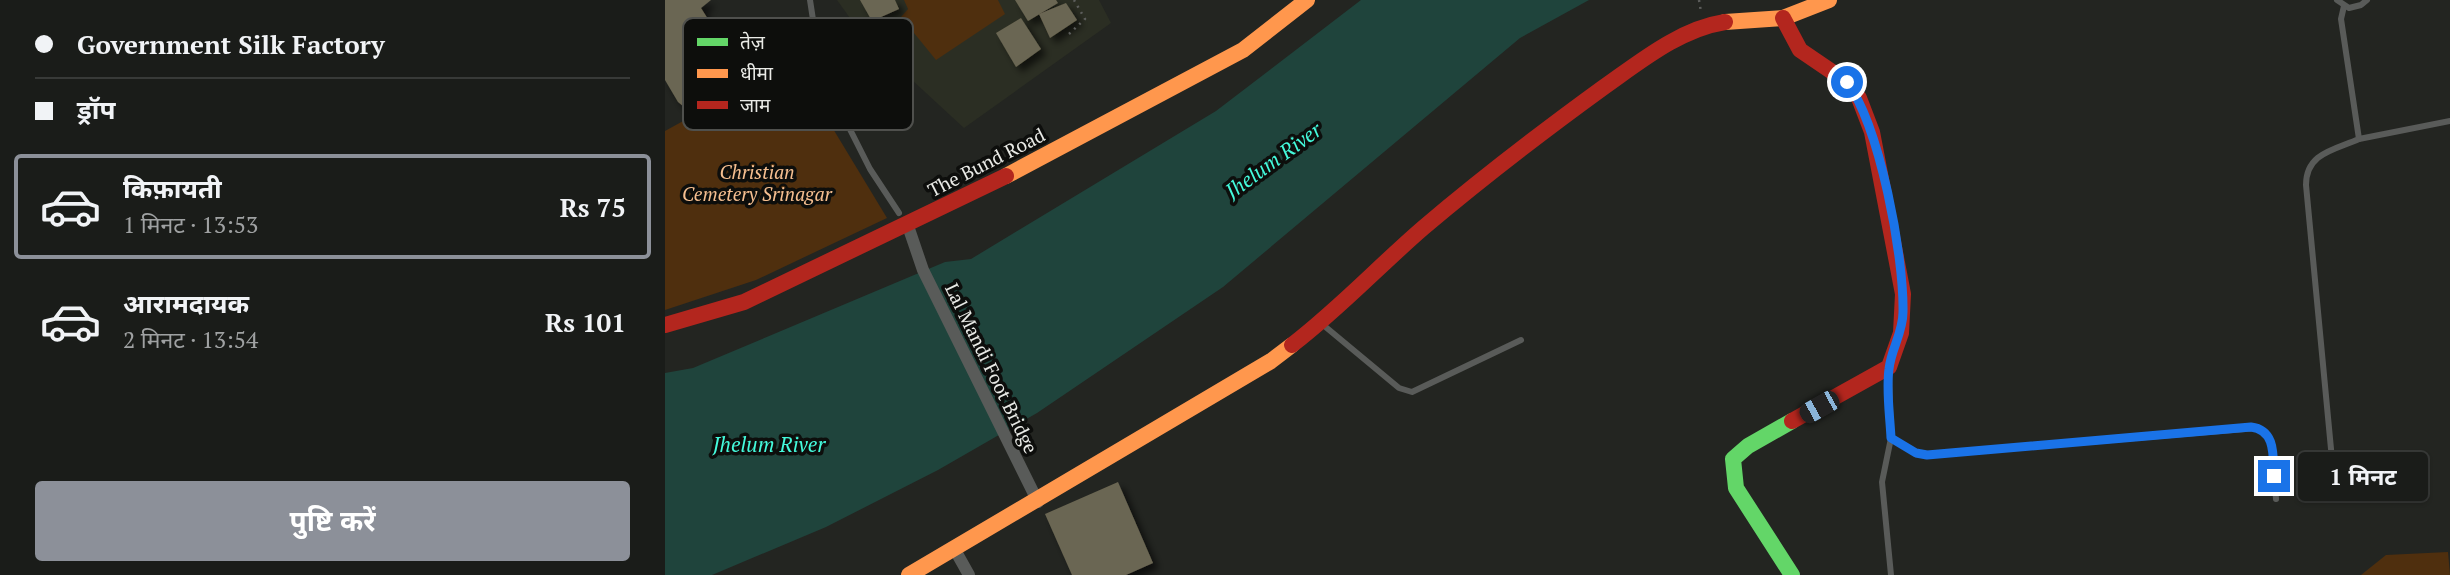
<!DOCTYPE html>
<html lang="hi">
<meta charset="utf-8">
<style>
body{margin:0;font-family:"PT Serif","Noto Sans Devanagari",serif;background:#272926;color:#f1f3f6;height:100vh;display:flex;flex-direction:column;font-size:26px;white-space:nowrap}
*{box-sizing:border-box;margin:0}
p{font-size:23px;color:#9fa1a2}
.icon{flex:none;width:38px;height:38px;fill:none;stroke:currentColor;stroke-width:2;stroke-linecap:round;stroke-linejoin:round}
.map{position:relative;flex:1;overflow:hidden}
.details{display:flex;flex-direction:column;background:#1a1c19;width:665px}
.details>*{flex:none}
.banner{display:grid;align-content:center;height:154px;padding:0 35px;background:#1a1c19}
.end{position:absolute;width:32px;height:32px;margin:-16px;border:9px solid #1a73e8;background:#fff;box-shadow:0 0 0 4px #fff}
.from{border-radius:50%}
.bubble{position:absolute;height:49px;border-radius:7px;background:#1a1c19;box-shadow:0 2px 5px #0004,0 0 0 2px #383a38;font-size:23px;font-weight:700;line-height:49px;text-align:center}
.car{position:absolute;width:21px;height:42px;margin:-21px -10px;border-radius:9px;box-shadow:0 0 5px 2px #0007;background:linear-gradient(#222 24%,#8ab4d8 0 40%,#222 0 76%,#8ab4d8 0 86%,#222 0)}
.banner b{display:flex;align-items:center;gap:24px;height:66px;font-size:26px}
.banner b+b{border-top:2px solid #383a38}
.banner i{width:18px;height:18px;background:#f1f3f6}
ul{padding:0;list-style:none}
li{display:flex;align-items:center;gap:21px;height:105px;margin:0 14px 10px;padding:0 21px;border:4px solid transparent;border-radius:7px}
li div{flex:1}
li b{display:block;font-size:26px}
li em{font-style:normal;font-weight:700}
li.on{border-color:#8c9099}
li>.icon{width:63px;height:63px;stroke-width:1.5}
.button{display:flex;gap:14px;margin-top:auto;padding:14px 35px}
.button a{flex:1;height:80px;border-radius:7px;background:#8c9099;color:#fff;font-size:28px;font-weight:700;line-height:80px;text-align:center}
main{display:flex;flex:1;min-height:0}
.map>svg:first-child{display:block}
.built{fill:#2b2e23}
.green{fill:#4f2f0e}
.water{fill:#1f443c}
.building{fill:#6b6652;filter:url(#shadow)}
.lines{fill:none;stroke-linecap:round;stroke-linejoin:round}
.path{stroke:#5d5e5c;stroke-width:2.5;stroke-dasharray:2 5;stroke-linecap:butt}
.lane{stroke:#595b59;stroke-width:6}
.street{stroke:#595b59;stroke-width:12}
.fast{stroke:#63d668;stroke-width:16}
.slow{stroke:#ff974d;stroke-width:16}
.jam{stroke:#b3261e;stroke-width:16}
.route{stroke:#1a73e8;stroke-width:9}
.labels{text-anchor:middle;dominant-baseline:central;stroke-width:7;stroke-linejoin:round;paint-order:stroke}
.street-label{font-size:19px;fill:#e9eae6;stroke:#0d0e0c}
.park-label{font-size:19px;font-style:italic;fill:#f6bf90;stroke:#0d0e0c}
.water-label{font-size:21px;font-style:italic;fill:#44fadc;stroke:#0d0e0c}
.key{fill:#0d0e0c;stroke:#4f504d;stroke-width:2}
.key-label{font-size:19px;fill:#e9eae6}
</style>
<main>
<section class="details">
<div class="banner">
<b><i class="from"></i>Government Silk Factory</b>
<b><i></i>ड्रॉप</b>
</div>
<ul>
<li class="on"><svg class="icon" aria-label="car" viewBox="0 0 24 24"><path d="M5 17H2v-5l4-1 3-4h7l3 4 3 1v5h-3M9 17h6M6 11h13"/><circle cx="7" cy="17" r="2"/><circle cx="17" cy="17" r="2"/></svg><div><b>किफ़ायती</b><p>1 मिनट · 13:53</p></div><em>Rs 75</em></li>
<li><svg class="icon" aria-label="car" viewBox="0 0 24 24"><path d="M5 17H2v-5l4-1 3-4h7l3 4 3 1v5h-3M9 17h6M6 11h13"/><circle cx="7" cy="17" r="2"/><circle cx="17" cy="17" r="2"/></svg><div><b>आरामदायक</b><p>2 मिनट · 13:54</p></div><em>Rs 101</em></li>
</ul>
<div class="button"><a>पुष्टि करें</a></div>
</section>
<div class="map">
<svg width="1785" height="575" viewBox="0 0 1785 575">
<defs>
<filter id="shadow"><feDropShadow dx="5.5" dy="5.5" stdDeviation="3.5" flood-color="#0009"/></filter>
</defs>
<rect width="100%" height="100%" fill="#232521"/>
<polygon class="built" points="172,0 434,0 446,23 299,128 195,32"/>
<g class="green">
<polygon points="239,0 333,0 340,14 271,60 236,17 243,9"/>
<polygon points="127,61 222,218 91,280 0,310 0,131"/>
<polygon points="1783,552 1785,575 1696,575 1721,555"/>
</g>
<polygon class="water" points="696,0 924,0 855,38 558,287 372,413 273,470 161,527 47,575 0,575 0,373 28,368 280,262 306,259 551,111"/>
<g class="building">
<polygon points="0,0 46,0 36,8 60,46 82,34 89,35 104,50 108,63 30,111 24,111 13,102 0,80"/>
<polygon points="195,0 230,0 234,9 207,21"/>
<polygon points="350,0 391,0 393,3 363,21"/>
<polygon points="401,3 412,20 385,38 374,14"/>
<polygon points="356,18 376,49 351,67 331,33"/>
<polygon points="453,482 488,563 461,575 407,575 380,514"/>
</g>
<g class="lines">
<g class="path">
<polyline points="1034,0 1036,12"/>
<polyline points="404,34 420,19 409,0"/>
</g>
<g class="lane">
<polyline points="145,0 156,72 205,169 234,213"/>
<polyline points="1672,0 1684,8 1696,5 1702,0"/>
<path d="M1679,6l-3,13 18,120c-25,11 -53,14 -53,46l27,285 12,17 21,12"/>
<polyline points="1694,139 1785,121"/>
<polyline points="657,324 734,388 747,392 856,340"/>
<polyline points="1224,372 1226,438 1217,482 1226,575"/>
<polyline points="1226,438 1251,453 1262,455 1592,428 1604,437 1607,445 1611,499"/>
</g>
<g class="street">
<polyline points="243,226 258,270 373,502"/>
<polyline points="290,550 304,575"/>
</g>
<polyline class="fast" points="1127,575 1071,488 1068,459 1083,446 1127,421"/>
<g class="slow">
<polyline points="1060,22 1118,18 1164,0"/>
<polyline points="341,176 578,50 642,0"/>
<polyline points="244,575 606,361 627,345"/>
</g>
<g class="jam">
<polyline points="1118,18 1135,50 1182,82 1194,98 1207,132 1238,294 1236,333 1224,367 1127,421"/>
<polyline points="0,325 79,302 341,176"/>
<path d="M627,345c47,-36 87,-79 131,-117 59,-50 119,-96 181,-141 37,-26 76,-58 121,-65"/>
</g>
</g>
<g class="lines">
<path class="route" d="M1182,82c33,45 57,174 56,230 0,21 -12,37 -14,57 -3,22 1,47 2,69l25,15 11,2 324,-28c25,3 22,29 23,49"/>
</g>
<g class="labels">
<g class="street-label">
<text transform="translate(321 162) rotate(-27)">The Bund Road</text>
<text transform="translate(327 368) rotate(64)">Lal Mandi Foot Bridge</text>
</g>
<g class="park-label">
<text x="92" y="171">Christian<tspan x="92" dy="22">Cemetery Srinagar</tspan></text>
</g>
<g class="water-label">
<text transform="translate(608 160) rotate(-36)">Jhelum River</text>
<text x="104" y="444">Jhelum River</text>
</g>
</g>
<rect x="18" y="18" width="230" height="112" rx="10" class="key"/>
<rect x="32" y="38" width="31" height="8" fill="#63d668"/>
<rect x="32" y="69" width="31" height="9" fill="#ff974d"/>
<rect x="32" y="101" width="31" height="8" fill="#b3261e"/>
<g class="key-label">
<text x="75" y="49">तेज़</text>
<text x="75" y="80">धीमा</text>
<text x="75" y="112">जाम</text>
</g>
</svg>
<i class="end from" style="left:1182px;top:82px"></i>
<i class="end" style="left:1609px;top:476px"></i>
<div class="bubble" style="left:1633px;top:452px;width:130px">1 मिनट</div>
<i class="car" style="left:1154px;top:407px;rotate:241deg"></i>
</div>
</main>
